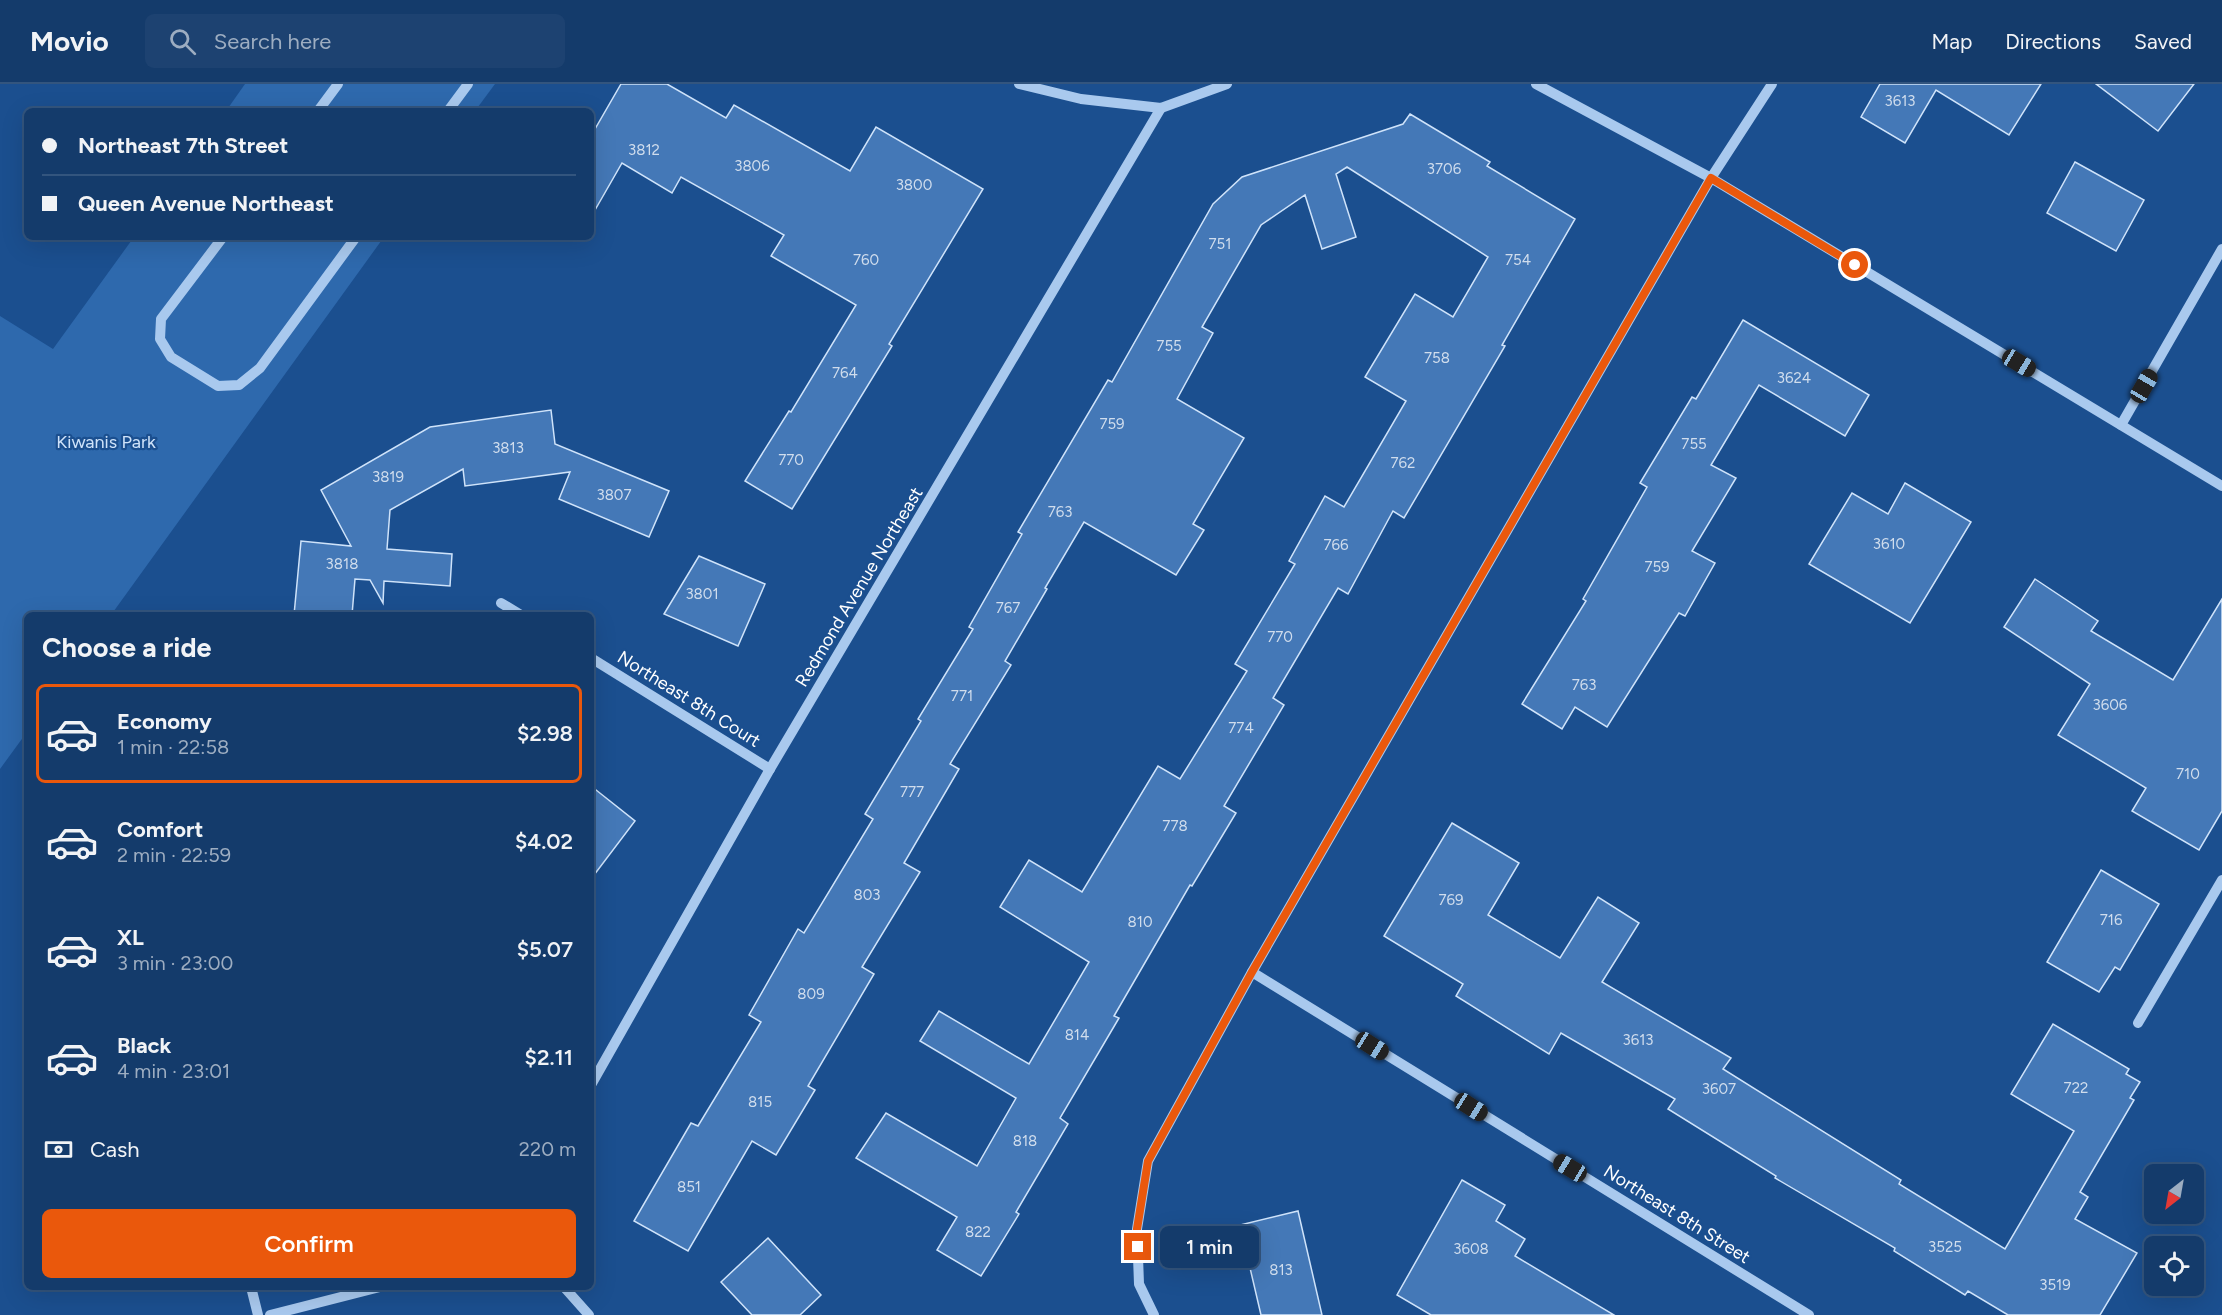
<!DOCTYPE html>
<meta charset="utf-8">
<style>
body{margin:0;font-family:Figtree,sans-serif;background:#1d4271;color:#f1f3f6;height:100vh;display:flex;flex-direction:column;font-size:22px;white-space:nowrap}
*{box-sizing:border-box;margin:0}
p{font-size:20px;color:#9dadc1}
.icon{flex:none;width:33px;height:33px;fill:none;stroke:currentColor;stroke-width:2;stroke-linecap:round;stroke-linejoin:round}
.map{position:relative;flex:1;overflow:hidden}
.drawer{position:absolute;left:24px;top:528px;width:570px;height:678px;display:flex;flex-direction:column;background:#143b6b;border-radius:9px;box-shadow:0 6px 24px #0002,0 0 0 2px #33557e}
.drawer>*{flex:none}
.guide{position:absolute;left:24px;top:24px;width:570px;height:132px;border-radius:9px;box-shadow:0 6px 24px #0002,0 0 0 2px #33557e;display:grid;align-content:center;height:132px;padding:0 18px;background:#143b6b}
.needle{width:39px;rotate:211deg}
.fabs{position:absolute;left:2144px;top:1080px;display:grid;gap:12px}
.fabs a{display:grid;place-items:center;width:60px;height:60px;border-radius:9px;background:#143b6b;box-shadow:0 6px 24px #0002,0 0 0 2px #33557e;font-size:30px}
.end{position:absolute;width:27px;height:27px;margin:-14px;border:8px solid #ea580c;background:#fff;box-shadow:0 0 0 3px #fff}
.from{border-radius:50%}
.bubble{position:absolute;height:42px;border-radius:9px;background:#143b6b;box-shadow:0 6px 24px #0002,0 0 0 2px #33557e;font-size:20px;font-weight:600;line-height:42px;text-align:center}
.car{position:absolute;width:18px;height:36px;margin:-18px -9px;border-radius:8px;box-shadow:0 0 4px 2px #0007;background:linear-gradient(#222 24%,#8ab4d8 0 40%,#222 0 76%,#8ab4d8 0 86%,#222 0)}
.guide b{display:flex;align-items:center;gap:21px;height:57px;font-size:22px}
.guide b+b{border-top:2px solid #33557e}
.guide i{width:15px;height:15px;background:#f1f3f6}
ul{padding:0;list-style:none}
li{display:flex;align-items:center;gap:18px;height:99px;margin:0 12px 9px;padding:0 6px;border:3px solid transparent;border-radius:9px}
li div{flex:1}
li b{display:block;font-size:22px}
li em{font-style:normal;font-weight:600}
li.active{border-color:#ea580c}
li>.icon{width:54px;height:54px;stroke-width:1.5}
h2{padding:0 18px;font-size:27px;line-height:72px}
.pay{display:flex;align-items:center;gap:15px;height:66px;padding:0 18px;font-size:22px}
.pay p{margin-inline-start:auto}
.button{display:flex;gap:12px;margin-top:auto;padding:12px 18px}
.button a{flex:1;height:69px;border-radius:9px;background:#ea580c;color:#fff;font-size:24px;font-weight:600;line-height:69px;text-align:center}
header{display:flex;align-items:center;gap:36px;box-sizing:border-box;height:84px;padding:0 30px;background:#143b6b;border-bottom:2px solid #33557e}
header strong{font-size:28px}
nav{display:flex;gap:33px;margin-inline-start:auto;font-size:21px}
.search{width:420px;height:54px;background:#1d4271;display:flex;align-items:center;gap:15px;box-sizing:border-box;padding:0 21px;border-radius:9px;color:#9dadc1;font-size:22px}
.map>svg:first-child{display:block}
.green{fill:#2e69ad}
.building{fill:#4478b7;stroke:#cfe3fa;stroke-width:1.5}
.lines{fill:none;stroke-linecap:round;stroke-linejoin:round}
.minor{stroke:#a9c9ee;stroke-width:10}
.route{stroke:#ea580c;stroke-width:8}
.labels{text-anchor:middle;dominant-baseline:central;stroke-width:4.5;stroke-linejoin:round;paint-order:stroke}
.number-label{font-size:15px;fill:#d0dded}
.park-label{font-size:18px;fill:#cfe3fa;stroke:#1b4f8f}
.street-label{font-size:18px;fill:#fff;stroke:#1b4f8f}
</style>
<header>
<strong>Movio</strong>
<div class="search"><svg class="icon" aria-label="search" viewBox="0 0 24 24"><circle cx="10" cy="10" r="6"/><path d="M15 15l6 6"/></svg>Search here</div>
<nav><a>Map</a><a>Directions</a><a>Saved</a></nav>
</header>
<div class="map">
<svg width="2222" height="1231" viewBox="0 0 2222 1231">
<rect width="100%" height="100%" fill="#1b4f8f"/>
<g class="green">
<polygon points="245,0 495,0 475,27 226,27"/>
<polygon points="134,153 384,153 111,531 27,531 27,648 0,685 0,232 53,265"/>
</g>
<g class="building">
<polygon points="621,0 667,0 726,34 734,21 850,87 876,43 983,105 889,260 892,262 792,425 745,397 789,327 791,328 856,221 771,172 784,151 681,93 672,109 622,79 591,133 591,52"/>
<polygon points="1880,0 2041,0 2009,51 1936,6 1905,59 1861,33"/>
<polygon points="2096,0 2194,0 2158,47"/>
<polygon points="1410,30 1490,78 1487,82 1575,135 1502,261 1505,262 1404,434 1393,427 1348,510 1338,504 1273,614 1284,621 1224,722 1236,729 1192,802 1190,801 1114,932 1119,934 1060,1034 1068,1040 1016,1128 1019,1130 981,1192 937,1166 957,1133 856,1074 886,1029 977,1082 1016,1014 920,957 939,927 1029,980 1089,878 1000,823 1029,776 1082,808 1158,682 1180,695 1247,587 1235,580 1295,480 1289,477 1325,412 1344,423 1406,317 1365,293 1415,210 1453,233 1488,173 1347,83 1336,90 1356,153 1322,165 1305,111 1261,141 1202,243 1213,249 1177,315 1244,354 1193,440 1204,446 1176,491 1084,438 1045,504 1047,505 1005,577 1011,581 950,680 959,685 904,779 920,788 862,883 874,890 808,1002 815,1006 776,1071 752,1057 688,1167 634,1137 691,1039 698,1042 761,938 749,931 798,845 804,849 873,735 865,730 921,637 918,635 973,545 969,543 1022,450 1018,448 1108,296 1112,298 1213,120 1242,93 1403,40"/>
<polygon points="2075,78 2144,116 2116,167 2047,129"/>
<polygon points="1743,236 1869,311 1845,352 1759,301 1711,381 1736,394 1692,467 1715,479 1685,532 1679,529 1607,643 1575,623 1562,645 1522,620 1586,517 1583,515 1647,403 1640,399 1692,313 1696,315"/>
<polygon points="551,326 555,360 669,407 649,453 559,415 570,388 465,402 463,385 390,426 387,465 452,470 450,502 384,497 383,519 370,496 355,495 352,531 294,531 301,457 351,462 321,406 430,343"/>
<polygon points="1905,399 1971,438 1910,539 1809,480 1852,409 1888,430"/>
<polygon points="699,472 765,500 738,562 664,530"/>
<polygon points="2035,495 2098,537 2091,547 2173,596 2222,515 2222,727 2199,766 2132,727 2146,704 2058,651 2090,600 2004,543"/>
<polygon points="591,702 635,737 591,795"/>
<polygon points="1452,739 1519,779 1488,831 1560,874 1598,813 1639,839 1602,898 1731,974 1723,985 1901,1096 1899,1100 2005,1165 2074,1047 2011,1010 2053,940 2129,985 2126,990 2140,998 2130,1014 2134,1016 2080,1108 2088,1113 2075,1135 2137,1169 2100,1231 2008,1231 1968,1207 1965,1211 1894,1167 1895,1164 1775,1094 1776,1092 1668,1025 1675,1015 1561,949 1549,970 1456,912 1463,900 1384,852"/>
<polygon points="2101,786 2159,820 2120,886 2115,883 2099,908 2047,878"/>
<polygon points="1462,1096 1505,1121 1496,1137 1525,1155 1515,1172 1614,1231 1431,1231 1397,1211"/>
<polygon points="1298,1127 1322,1231 1261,1231 1240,1141"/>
<polygon points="768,1154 821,1211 800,1231 752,1231 721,1198"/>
</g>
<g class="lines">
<g class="minor">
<polyline points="1019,0 1081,15 1161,24 1227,0"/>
<polyline points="1536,0 1711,94 2222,402"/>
<polyline points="318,27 338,0"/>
<polyline points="448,27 468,0"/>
<polyline points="223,153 161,235 160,255 171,273 218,302 239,301 260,284 356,153"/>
<polyline points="2121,341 2222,165"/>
<polyline points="501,519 521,531"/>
<polyline points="591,574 770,685"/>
<polyline points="1252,888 1809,1231"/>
<polyline points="2138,939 2222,796"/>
<polyline points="591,1001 770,685 1161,24"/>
<polyline points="251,1203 258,1231"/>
<polyline points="564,1203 589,1231"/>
<polyline points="270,1231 380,1203"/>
<polyline points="1154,1231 1139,1200 1137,1145 1148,1077 1252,888 1711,94 1772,0"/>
</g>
</g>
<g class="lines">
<polyline class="route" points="1138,1163 1137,1145 1148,1077 1252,888 1711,94 1855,181"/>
</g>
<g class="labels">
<g class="number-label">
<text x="1900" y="17">3613</text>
<text x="644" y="66">3812</text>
<text x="752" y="82">3806</text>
<text x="1444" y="85">3706</text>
<text x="914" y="101">3800</text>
<text x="1220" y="160">751</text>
<text x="866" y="176">760</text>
<text x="1518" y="176">754</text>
<text x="1169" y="262">755</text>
<text x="1437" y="274">758</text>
<text x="845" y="289">764</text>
<text x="1794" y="294">3624</text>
<text x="1112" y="340">759</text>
<text x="1694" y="360">755</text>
<text x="508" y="364">3813</text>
<text x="791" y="376">770</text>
<text x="1403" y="379">762</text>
<text x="388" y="393">3819</text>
<text x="614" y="411">3807</text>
<text x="1060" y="428">763</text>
<text x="1889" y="460">3610</text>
<text x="1336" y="461">766</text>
<text x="342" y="480">3818</text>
<text x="1657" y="483">759</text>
<text x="702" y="510">3801</text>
<text x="1008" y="524">767</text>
<text x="1280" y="553">770</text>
<text x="1584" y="601">763</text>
<text x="962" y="612">771</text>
<text x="2110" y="621">3606</text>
<text x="1241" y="644">774</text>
<text x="2188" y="690">710</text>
<text x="912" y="708">777</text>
<text x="1175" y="742">778</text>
<text x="867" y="811">803</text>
<text x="1451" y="816">769</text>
<text x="2111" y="836">716</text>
<text x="1140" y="838">810</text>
<text x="811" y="910">809</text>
<text x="1077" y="951">814</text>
<text x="1638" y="956">3613</text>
<text x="2076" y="1004">722</text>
<text x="1719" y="1005">3607</text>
<text x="760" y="1018">815</text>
<text x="1025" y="1057">818</text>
<text x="689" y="1103">851</text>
<text x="978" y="1148">822</text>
<text x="1945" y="1163">3525</text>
<text x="1471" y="1165">3608</text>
<text x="1281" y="1186">813</text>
<text x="2055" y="1201">3519</text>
</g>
<g class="park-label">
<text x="106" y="358">Kiwanis Park</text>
</g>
<g class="street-label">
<text transform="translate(859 503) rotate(-59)">Redmond Avenue Northeast</text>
<text transform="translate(689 615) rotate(32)">Northeast 8th Court</text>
<text transform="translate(1677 1130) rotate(32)">Northeast 8th Street</text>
</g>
</g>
</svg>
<div class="fabs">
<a><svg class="needle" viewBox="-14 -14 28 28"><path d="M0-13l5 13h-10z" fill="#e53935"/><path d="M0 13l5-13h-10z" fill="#9dadc1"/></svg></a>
<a><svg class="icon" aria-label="locate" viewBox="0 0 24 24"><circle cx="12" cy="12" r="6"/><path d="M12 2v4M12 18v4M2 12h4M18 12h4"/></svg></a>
</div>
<i class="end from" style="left:1855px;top:181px"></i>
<i class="end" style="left:1138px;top:1163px"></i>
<div class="bubble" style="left:1160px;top:1142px;width:99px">1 min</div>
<i class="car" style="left:2019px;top:279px;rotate:121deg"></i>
<i class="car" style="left:2144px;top:302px;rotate:30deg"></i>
<i class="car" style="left:1372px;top:962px;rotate:122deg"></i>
<i class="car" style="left:1471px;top:1023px;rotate:122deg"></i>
<i class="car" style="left:1570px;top:1084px;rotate:301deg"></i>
<div class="guide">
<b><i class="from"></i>Northeast 7th Street</b>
<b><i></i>Queen Avenue Northeast</b>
</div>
<section class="drawer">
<h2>Choose a ride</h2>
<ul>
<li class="active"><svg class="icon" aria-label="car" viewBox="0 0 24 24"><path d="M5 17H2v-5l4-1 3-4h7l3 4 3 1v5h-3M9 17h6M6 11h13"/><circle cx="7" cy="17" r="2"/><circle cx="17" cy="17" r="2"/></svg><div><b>Economy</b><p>1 min · 22:58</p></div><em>$2.98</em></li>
<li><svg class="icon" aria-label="car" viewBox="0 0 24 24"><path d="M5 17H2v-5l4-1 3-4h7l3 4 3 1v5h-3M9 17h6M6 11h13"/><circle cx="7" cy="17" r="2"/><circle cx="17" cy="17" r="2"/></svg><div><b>Comfort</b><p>2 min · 22:59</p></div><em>$4.02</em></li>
<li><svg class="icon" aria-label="car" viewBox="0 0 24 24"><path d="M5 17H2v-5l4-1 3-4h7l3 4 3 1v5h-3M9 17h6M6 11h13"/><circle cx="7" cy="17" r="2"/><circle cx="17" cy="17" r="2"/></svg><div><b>XL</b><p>3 min · 23:00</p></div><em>$5.07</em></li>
<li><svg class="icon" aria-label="car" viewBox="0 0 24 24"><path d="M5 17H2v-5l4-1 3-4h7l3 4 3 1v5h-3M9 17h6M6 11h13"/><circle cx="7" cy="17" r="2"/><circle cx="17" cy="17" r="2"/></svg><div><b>Black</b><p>4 min · 23:01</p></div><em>$2.11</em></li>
</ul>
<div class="pay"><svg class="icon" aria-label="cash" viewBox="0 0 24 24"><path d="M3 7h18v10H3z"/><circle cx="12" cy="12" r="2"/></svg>Cash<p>220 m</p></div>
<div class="button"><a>Confirm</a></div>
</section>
</div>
